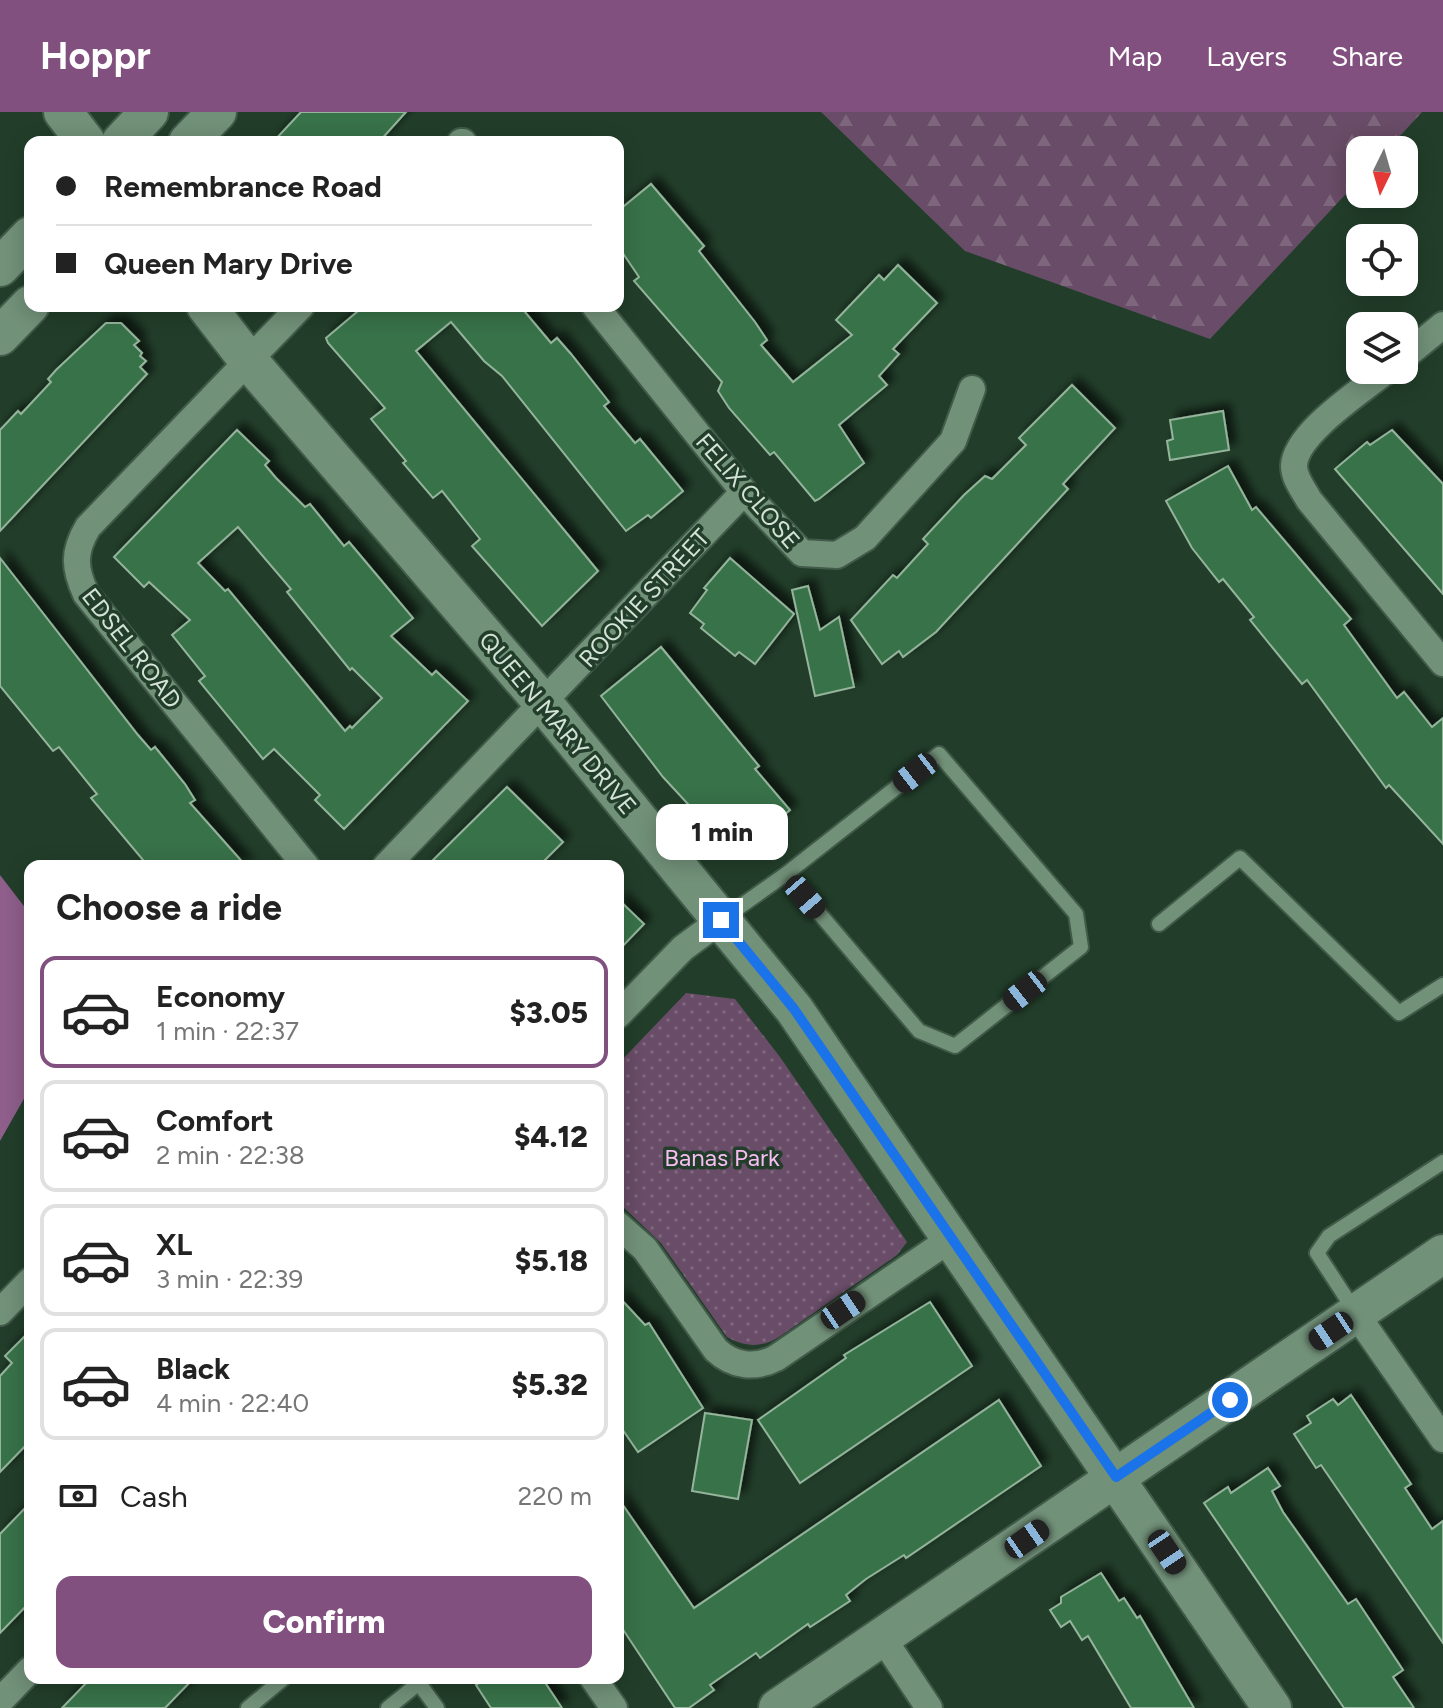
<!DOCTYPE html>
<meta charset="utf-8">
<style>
body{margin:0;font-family:Figtree,sans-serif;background:#f2f2f2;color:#222;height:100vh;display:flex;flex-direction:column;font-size:30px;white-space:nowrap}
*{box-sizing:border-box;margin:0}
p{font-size:26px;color:#767676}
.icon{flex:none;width:44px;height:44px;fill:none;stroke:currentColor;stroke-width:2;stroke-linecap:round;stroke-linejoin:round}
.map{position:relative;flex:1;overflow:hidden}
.drawer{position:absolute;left:24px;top:748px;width:600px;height:824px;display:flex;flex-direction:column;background:#fff;border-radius:16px;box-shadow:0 4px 20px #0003}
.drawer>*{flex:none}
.guide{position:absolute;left:24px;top:24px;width:600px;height:176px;border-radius:16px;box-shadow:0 4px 20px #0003;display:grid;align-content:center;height:176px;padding:0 32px;background:#fff}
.needle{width:52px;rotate:185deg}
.controls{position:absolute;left:1346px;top:24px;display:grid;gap:16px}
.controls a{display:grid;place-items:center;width:72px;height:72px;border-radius:16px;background:#fff;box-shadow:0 4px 20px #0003;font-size:40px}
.end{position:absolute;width:36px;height:36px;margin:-18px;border:10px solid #1a73e8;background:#fff;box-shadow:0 0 0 4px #fff}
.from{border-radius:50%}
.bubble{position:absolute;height:56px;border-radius:16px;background:#fff;box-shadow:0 4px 20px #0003;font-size:26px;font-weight:800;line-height:56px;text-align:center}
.car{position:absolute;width:24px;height:48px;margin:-24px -12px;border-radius:10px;box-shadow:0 0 6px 2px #0007;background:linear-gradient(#222 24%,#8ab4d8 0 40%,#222 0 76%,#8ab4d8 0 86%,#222 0)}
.guide b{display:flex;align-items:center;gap:28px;height:76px;font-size:30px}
.guide b+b{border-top:2px solid #e0e0e0}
.guide i{width:20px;height:20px;background:#222}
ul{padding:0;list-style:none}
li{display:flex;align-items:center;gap:24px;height:112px;margin:0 16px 12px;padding:0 16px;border:4px solid #e0e0e0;border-radius:16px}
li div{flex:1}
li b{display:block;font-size:30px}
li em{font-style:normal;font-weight:800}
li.active{border-color:#81507e}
li>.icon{width:72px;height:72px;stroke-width:1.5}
h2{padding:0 32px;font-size:36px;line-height:96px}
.pay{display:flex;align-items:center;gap:20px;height:88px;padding:0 32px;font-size:30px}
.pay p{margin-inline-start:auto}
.primary-button{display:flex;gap:16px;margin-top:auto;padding:16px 32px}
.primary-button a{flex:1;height:92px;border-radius:16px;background:#81507e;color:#fff;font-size:32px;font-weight:800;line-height:92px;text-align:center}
header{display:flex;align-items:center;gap:48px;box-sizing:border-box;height:112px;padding:0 40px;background:#81507e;color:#fff}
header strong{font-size:38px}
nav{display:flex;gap:44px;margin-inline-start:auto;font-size:28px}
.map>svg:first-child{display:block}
.forest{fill:url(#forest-firs)}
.park{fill:url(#park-dots)}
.water{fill:#8f5e8b}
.building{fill:#397249;stroke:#94b49b;stroke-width:2;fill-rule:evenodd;filter:url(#shadow)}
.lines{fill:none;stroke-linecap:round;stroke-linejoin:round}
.lane-casing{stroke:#415a49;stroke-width:18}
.street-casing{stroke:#415a49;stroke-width:30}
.secondary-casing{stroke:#415a49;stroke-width:42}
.lane{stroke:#729179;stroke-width:14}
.street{stroke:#729179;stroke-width:26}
.secondary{stroke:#729179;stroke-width:38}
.route{stroke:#1a73e8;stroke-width:10}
.labels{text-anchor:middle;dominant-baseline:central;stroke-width:7;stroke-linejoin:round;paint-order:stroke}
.street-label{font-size:24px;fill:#d3e3d6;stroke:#223e2a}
.park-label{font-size:24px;fill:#f8bdf2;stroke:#223e2a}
</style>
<header>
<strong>Hoppr</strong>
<nav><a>Map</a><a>Layers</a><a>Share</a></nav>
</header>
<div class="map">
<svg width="1443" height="1596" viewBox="0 0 1443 1596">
<defs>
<pattern id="forest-firs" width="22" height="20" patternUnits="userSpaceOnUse" patternTransform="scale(2)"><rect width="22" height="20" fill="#694c67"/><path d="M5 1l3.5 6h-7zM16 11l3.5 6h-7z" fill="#7e667c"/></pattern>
<pattern id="park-dots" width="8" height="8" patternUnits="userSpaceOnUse" patternTransform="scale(2)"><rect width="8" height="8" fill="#694c67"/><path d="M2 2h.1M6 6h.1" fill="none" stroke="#7e667c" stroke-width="1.8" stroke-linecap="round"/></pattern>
<filter id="shadow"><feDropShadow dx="7" dy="-7" stdDeviation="4" flood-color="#0009"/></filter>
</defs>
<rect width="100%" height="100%" fill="#223e2a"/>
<polygon class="forest" points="821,0 1422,0 1387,38 1360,38 1360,67 1210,227 965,139"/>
<path class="park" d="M686,881l49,6 45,58 127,185 -10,13 -118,82c-18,11 -34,10 -52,0l-66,-94 -43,-41v-138z"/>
<polygon class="water" points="0,763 30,802 30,976 0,1029"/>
<g class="building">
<polygon points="301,0 406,0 379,30 273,30"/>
<polygon points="651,72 704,134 699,139 755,210 767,228 761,233 793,270 852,223 836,208 879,163 884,168 898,153 937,191 893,237 899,242 879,264 887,273 839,313 864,351 819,387 815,389 774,340 770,343 729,296 718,279 722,270 634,169 639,165 618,134 618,99"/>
<polygon points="364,194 520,194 551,231 557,226 571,242 609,290 604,294 635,331 640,327 683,379 651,406 648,403 626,419 502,264 484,249 451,210 416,239 598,459 542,514 472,434 480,427 442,379 433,386 403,351 406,349 371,307 385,296 328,231 326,226"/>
<polygon points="106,211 121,211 139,229 134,233 142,241 140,244 146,249 140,255 147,262 0,419 0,318 18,299 21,302 51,270 48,267 56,258"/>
<polygon points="1072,273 1115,316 1063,372 1068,377 936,520 903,545 899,539 882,552 851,508 893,463 897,466 928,432 923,427 964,383 985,364 992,367 1026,333 1019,326"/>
<polygon points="1223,299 1229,338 1170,348 1167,329 1173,327 1170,308"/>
<path d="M237,318l32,31 -4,4 11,13 29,29 5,-3 34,42 5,-4 64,76 -22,18 41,39 4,-4 32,30 -124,128 -29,-29 5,-5 -46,-46 -11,10 -64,-78 6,-5 -33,-41 18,-15 -41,-38 -5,5 -30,-30zM238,415l53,62 -4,3 63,78 2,-2 30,30 -30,30 -2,-2 -5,5 -117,-142 -3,2 -27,-28z"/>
<polygon points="1392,318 1443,372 1443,482 1335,357 1367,330 1370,333"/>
<polygon points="1228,354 1252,398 1256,395 1351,507 1344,513 1397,586 1404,580 1432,615 1443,606 1443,732 1389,673 1386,676 1307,568 1302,572 1250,508 1254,505 1223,467 1219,470 1192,436 1166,389"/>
<polygon points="0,446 138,623 151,638 155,635 185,672 195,688 190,691 246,754 148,754 91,686 97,682 59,635 53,639 0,574"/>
<polygon points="730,446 794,502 755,552 739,540 735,544 701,516 704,512 690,501 707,478 704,476"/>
<polygon points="808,474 820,518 839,505 854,575 815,584 792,478"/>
<polygon points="661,535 759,654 755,657 790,698 736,742 701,702 699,704 663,665 601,584"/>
<polygon points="507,675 563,730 539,754 427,754"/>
<polygon points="618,787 644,812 618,839"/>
<polygon points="618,1184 645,1213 649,1211 703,1296 638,1340 618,1311"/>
<polygon points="930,1190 972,1254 800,1371 758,1308 846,1246 844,1243"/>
<polygon points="30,1219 30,1329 0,1360 0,1264 12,1251 5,1244"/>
<polygon points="1351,1283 1411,1372 1405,1376 1432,1417 1443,1409 1443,1531 1321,1353 1316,1356 1294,1322 1311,1311 1307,1304 1333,1287 1338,1293"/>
<polygon points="999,1288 1041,1354 906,1446 904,1443 866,1467 846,1483 850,1489 810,1515 808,1512 760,1546 756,1541 710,1573 714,1578 689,1596 675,1596 618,1510 618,1386 694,1496"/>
<polygon points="705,1301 752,1308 738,1387 692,1379"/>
<polygon points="1268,1356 1280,1374 1272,1379 1283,1400 1348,1492 1356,1487 1403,1558 1393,1565 1414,1596 1344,1596 1204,1391 1228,1375 1231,1381"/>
<polygon points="30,1391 30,1490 0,1521 0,1422"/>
<polygon points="1101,1461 1119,1489 1124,1486 1137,1506 1140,1504 1194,1596 1131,1596 1088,1524 1082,1528 1070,1509 1061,1515 1050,1498 1061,1491 1061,1485"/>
<polygon points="91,1566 194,1566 165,1596 62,1596"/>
<polygon points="487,1566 542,1566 562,1596 491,1596 476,1573"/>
</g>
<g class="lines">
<defs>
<g id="lane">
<polyline points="721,808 786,762 939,642 1076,802 1081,835 955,934 919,919 786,762"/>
<polyline points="1159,812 1240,746 1399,901 1443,873"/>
<polyline points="1356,1201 1317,1141 1329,1124 1443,1050"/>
<polyline points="415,1566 437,1596"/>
<polyline points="248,1596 284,1566"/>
<polyline points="388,1596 425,1566"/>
</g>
<g id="street">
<polyline points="461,30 463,30"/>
<path d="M301,194l-213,221c-15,25 -14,41 -2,67l220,272"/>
<polyline points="595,194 744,380 802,441 837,443 865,426 953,329 972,277"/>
<polyline points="1404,245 1443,213"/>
<path d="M1387,258c-24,20 -92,63 -93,96 0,12 9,23 15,34l134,163"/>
<polyline points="386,754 744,380"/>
<polyline points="618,903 683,836 721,808"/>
<path d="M618,1113l27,24 71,101c17,16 39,19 60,8l176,-120"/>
<polyline points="0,1200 30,1169"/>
<polyline points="1356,1202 1443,1327"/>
<polyline points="882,1525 929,1596"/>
<polyline points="593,1566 614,1596"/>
<polyline points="0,1589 30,1558"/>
</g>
<g id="secondary">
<polyline points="63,0 86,30"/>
<polyline points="121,30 149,0"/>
<polyline points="188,30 217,0"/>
<polyline points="0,155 30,124"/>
<polyline points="206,194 247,247 544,592 794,897 1272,1596"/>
<polyline points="0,224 30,193"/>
<polyline points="778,1596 1443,1142"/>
</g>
</defs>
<use href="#lane" class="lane-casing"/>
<use href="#street" class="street-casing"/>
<use href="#secondary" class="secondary-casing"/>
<use href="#lane" class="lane"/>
<use href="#street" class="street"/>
<use href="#secondary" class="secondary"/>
</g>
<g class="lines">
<polyline class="route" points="721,808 794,897 1116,1365 1230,1288"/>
</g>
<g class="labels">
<g class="street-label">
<text transform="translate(748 379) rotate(49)">FELIX CLOSE</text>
<text transform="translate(644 486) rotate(-47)">ROOKIE STREET</text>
<text transform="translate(132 536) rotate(52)">EDSEL ROAD</text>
<text transform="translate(558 611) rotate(50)">QUEEN MARY DRIVE</text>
</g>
<g class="park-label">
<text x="722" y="1045">Banas Park</text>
</g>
</g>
</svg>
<div class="controls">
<a><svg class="needle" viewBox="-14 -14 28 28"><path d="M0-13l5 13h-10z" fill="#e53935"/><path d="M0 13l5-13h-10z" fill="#767676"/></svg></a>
<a><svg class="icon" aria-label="locate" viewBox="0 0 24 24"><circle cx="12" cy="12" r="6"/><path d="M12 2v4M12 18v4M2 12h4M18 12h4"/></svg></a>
<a><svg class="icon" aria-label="layers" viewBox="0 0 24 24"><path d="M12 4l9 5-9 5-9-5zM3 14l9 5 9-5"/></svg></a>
</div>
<i class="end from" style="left:1230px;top:1288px"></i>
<i class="end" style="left:721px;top:808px"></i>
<div class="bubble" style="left:656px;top:692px;width:132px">1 min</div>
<i class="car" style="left:915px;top:661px;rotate:232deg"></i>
<i class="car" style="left:805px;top:785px;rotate:139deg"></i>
<i class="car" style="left:1025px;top:879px;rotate:232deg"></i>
<i class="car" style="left:843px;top:1198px;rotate:56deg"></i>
<i class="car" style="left:1331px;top:1219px;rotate:236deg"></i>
<i class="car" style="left:1027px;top:1427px;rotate:55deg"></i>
<i class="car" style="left:1167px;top:1440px;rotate:146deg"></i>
<div class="guide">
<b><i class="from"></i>Remembrance Road</b>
<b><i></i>Queen Mary Drive</b>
</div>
<section class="drawer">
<h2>Choose a ride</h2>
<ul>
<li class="active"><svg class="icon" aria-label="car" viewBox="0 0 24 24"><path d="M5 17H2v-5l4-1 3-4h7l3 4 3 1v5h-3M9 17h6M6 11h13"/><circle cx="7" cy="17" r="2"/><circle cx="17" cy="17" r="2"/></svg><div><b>Economy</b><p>1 min · 22:37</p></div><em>$3.05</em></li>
<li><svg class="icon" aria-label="car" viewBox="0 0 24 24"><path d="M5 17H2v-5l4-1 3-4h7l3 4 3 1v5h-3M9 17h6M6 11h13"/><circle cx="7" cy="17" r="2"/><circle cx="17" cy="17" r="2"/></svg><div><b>Comfort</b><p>2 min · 22:38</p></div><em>$4.12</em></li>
<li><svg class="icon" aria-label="car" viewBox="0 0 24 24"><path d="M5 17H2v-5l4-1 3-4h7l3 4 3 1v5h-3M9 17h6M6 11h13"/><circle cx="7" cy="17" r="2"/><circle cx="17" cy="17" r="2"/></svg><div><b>XL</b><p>3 min · 22:39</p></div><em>$5.18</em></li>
<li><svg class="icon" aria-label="car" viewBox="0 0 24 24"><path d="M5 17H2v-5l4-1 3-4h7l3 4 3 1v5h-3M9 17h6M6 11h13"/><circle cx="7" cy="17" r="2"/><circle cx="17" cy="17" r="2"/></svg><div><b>Black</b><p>4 min · 22:40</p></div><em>$5.32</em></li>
</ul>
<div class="pay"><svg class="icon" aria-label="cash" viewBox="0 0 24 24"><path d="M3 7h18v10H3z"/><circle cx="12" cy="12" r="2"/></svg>Cash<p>220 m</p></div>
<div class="primary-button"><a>Confirm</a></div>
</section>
</div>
